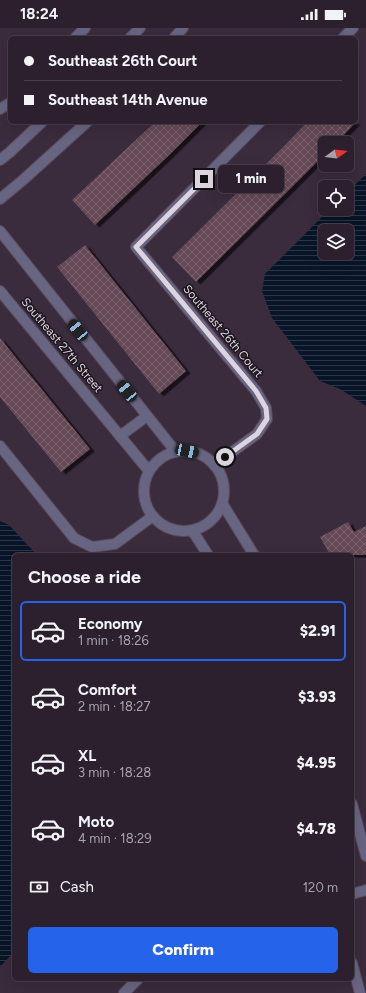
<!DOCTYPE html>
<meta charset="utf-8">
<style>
body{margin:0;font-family:Figtree,sans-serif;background:#342836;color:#f1f3f6;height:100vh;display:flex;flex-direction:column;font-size:15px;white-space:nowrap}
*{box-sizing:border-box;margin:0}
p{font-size:13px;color:#a6a3aa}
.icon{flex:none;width:22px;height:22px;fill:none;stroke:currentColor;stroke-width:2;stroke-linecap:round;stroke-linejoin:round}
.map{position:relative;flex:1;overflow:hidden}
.drawer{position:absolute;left:12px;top:525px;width:342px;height:428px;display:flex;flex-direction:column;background:#2c202e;border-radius:6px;box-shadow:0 4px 16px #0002,0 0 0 1px #483e4a}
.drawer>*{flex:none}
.guide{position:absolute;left:8px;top:8px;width:350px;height:88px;border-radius:6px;box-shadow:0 4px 16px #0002,0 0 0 1px #483e4a;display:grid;align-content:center;height:88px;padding:0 16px;background:#2c202e}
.needle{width:26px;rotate:75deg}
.controls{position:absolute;left:318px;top:108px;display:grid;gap:8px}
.controls a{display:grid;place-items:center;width:36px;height:36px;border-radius:6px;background:#2c202e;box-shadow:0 4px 16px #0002,0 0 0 1px #483e4a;font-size:20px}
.end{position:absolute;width:18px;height:18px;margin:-9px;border:5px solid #ded4e0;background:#111;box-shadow:0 0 0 2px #111}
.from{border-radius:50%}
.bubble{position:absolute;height:28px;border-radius:6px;background:#2c202e;box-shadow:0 4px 16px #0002,0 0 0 1px #483e4a;font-size:13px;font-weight:800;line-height:28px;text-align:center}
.car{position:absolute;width:12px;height:24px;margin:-12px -6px;border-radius:5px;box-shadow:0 0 3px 1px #0007;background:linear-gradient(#222 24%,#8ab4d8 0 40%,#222 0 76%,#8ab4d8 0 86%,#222 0)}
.guide b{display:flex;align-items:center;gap:14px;height:38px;font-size:15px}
.guide b+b{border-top:1px solid #483e4a}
.guide i{width:10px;height:10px;background:#f1f3f6}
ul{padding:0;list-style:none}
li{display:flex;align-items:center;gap:12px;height:60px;margin:0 8px 6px;padding:0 8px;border:2px solid transparent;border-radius:6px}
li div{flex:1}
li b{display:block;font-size:15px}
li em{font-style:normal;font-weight:800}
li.current{border-color:#2563eb}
li>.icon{width:36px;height:36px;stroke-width:1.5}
h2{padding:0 16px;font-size:18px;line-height:48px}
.pay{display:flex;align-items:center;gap:10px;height:44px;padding:0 16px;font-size:15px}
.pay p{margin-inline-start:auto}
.primary-button{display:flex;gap:8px;margin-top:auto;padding:8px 16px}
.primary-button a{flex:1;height:46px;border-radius:6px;background:#2563eb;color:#fff;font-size:16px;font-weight:800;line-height:46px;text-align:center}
.status{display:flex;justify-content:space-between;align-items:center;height:28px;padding:0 20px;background:#2c202e;direction:ltr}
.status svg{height:11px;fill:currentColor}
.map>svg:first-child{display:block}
.water{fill:url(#water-rules);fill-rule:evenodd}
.building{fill:url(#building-cross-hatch);filter:url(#shadow)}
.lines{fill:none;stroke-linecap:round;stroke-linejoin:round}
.minor-casing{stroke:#58495a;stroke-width:12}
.minor{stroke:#686583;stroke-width:10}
.route{stroke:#ded4e0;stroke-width:5}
.labels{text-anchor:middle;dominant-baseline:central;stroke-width:3;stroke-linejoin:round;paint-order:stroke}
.street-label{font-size:12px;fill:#ded4e0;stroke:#1d161f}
</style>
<div class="status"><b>18:24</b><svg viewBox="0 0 49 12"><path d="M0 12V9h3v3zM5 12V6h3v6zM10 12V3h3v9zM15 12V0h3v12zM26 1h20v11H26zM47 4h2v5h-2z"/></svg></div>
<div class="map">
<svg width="366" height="965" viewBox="0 0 366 965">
<defs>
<pattern id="water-rules" width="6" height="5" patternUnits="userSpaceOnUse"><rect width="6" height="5" fill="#081528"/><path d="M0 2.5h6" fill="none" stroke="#2c3647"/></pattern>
<pattern id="building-cross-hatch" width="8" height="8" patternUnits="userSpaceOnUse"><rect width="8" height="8" fill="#654956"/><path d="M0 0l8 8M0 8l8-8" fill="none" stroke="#7b626e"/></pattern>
<filter id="shadow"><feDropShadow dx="4.5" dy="2.5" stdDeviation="0" flood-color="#0009"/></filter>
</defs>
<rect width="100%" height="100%" fill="#3a2b3d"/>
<g class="water">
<path d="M366,146v232l-26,-17 -20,-8 -48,-63 -10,-27 3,-17 65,-65h17v-16zM325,203h22v22h-22z"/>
<polygon points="0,493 9,497 37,527 14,527 14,924 0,939"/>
</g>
<g class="building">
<polygon points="155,94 202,94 169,127 95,197 72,172"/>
<polygon points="307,94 356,94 336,115 325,115 325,126 196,254 172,229 283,119"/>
<polygon points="85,217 186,343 159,366 57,239"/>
<polygon points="0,310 90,421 61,444 0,369"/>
<polygon points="348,494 354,504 366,498 366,527 330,527 320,509"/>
</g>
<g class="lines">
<defs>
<g id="minor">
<polyline points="75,10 85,0"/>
<polyline points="130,10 140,0"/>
<polyline points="174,10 183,0"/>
<polyline points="343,10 353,0"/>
<polyline points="0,81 10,75"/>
<polyline points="0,132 10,124 42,94"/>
<polyline points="0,171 23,152 87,94"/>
<polyline points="0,203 176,424"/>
<polyline points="0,263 149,443"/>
<polyline points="120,408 147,388"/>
<polyline points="0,418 74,510 92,519 115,516 153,488"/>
<circle cx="184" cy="463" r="40"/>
<polyline points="214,437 257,406 267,391 266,380 256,363 136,219 260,94"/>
<polyline points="222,475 254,527"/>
<polyline points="192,502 208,527"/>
<polyline points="352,776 366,828"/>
<polyline points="352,866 366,862"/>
<polyline points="352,935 360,965"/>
<polyline points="124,965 138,951"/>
</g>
</defs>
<use href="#minor" class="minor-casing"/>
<use href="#minor" class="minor"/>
</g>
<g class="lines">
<polyline class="route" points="204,151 136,219 256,363 266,380 267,391 257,406 225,429"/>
</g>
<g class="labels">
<g class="street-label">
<text transform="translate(223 303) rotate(50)">Southeast 26th Court</text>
<text transform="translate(62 317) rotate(50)">Southeast 27th Street</text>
</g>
</g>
</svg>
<div class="controls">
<a><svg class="needle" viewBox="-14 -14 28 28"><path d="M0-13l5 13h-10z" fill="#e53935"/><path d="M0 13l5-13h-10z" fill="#a6a3aa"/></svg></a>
<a><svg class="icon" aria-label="locate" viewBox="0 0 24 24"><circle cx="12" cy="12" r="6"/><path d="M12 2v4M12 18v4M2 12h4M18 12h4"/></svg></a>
<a><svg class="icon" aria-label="layers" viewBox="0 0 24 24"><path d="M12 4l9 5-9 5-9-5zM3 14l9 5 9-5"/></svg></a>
</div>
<i class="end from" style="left:225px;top:429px"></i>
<i class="end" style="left:204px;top:151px"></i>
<div class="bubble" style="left:218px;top:137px;width:66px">1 min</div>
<i class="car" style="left:78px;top:302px;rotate:321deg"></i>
<i class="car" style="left:127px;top:363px;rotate:321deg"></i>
<i class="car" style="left:187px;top:423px;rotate:102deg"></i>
<div class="guide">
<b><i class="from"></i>Southeast 26th Court</b>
<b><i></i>Southeast 14th Avenue</b>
</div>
<section class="drawer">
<h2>Choose a ride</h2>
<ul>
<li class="current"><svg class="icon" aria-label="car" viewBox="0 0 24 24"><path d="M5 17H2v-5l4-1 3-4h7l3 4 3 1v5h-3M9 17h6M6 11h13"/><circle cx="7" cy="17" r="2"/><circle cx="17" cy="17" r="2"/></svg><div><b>Economy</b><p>1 min · 18:26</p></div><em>$2.91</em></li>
<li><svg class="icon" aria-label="car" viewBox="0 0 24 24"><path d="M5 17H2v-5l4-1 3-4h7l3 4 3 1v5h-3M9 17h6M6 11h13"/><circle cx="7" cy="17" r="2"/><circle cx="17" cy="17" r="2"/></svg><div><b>Comfort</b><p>2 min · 18:27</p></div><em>$3.93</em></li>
<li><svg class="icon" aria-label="car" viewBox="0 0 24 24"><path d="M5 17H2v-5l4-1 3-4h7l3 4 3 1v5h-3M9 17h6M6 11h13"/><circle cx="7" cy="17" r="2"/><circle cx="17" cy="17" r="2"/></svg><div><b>XL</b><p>3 min · 18:28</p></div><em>$4.95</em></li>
<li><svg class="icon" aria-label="car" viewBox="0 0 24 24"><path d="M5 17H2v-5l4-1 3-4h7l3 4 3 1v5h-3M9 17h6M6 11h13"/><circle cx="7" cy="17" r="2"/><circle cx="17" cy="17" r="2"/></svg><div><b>Moto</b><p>4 min · 18:29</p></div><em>$4.78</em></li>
</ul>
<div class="pay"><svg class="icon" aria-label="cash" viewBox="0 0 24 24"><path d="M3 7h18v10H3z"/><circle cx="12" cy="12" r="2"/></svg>Cash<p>120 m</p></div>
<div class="primary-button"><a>Confirm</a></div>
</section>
</div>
